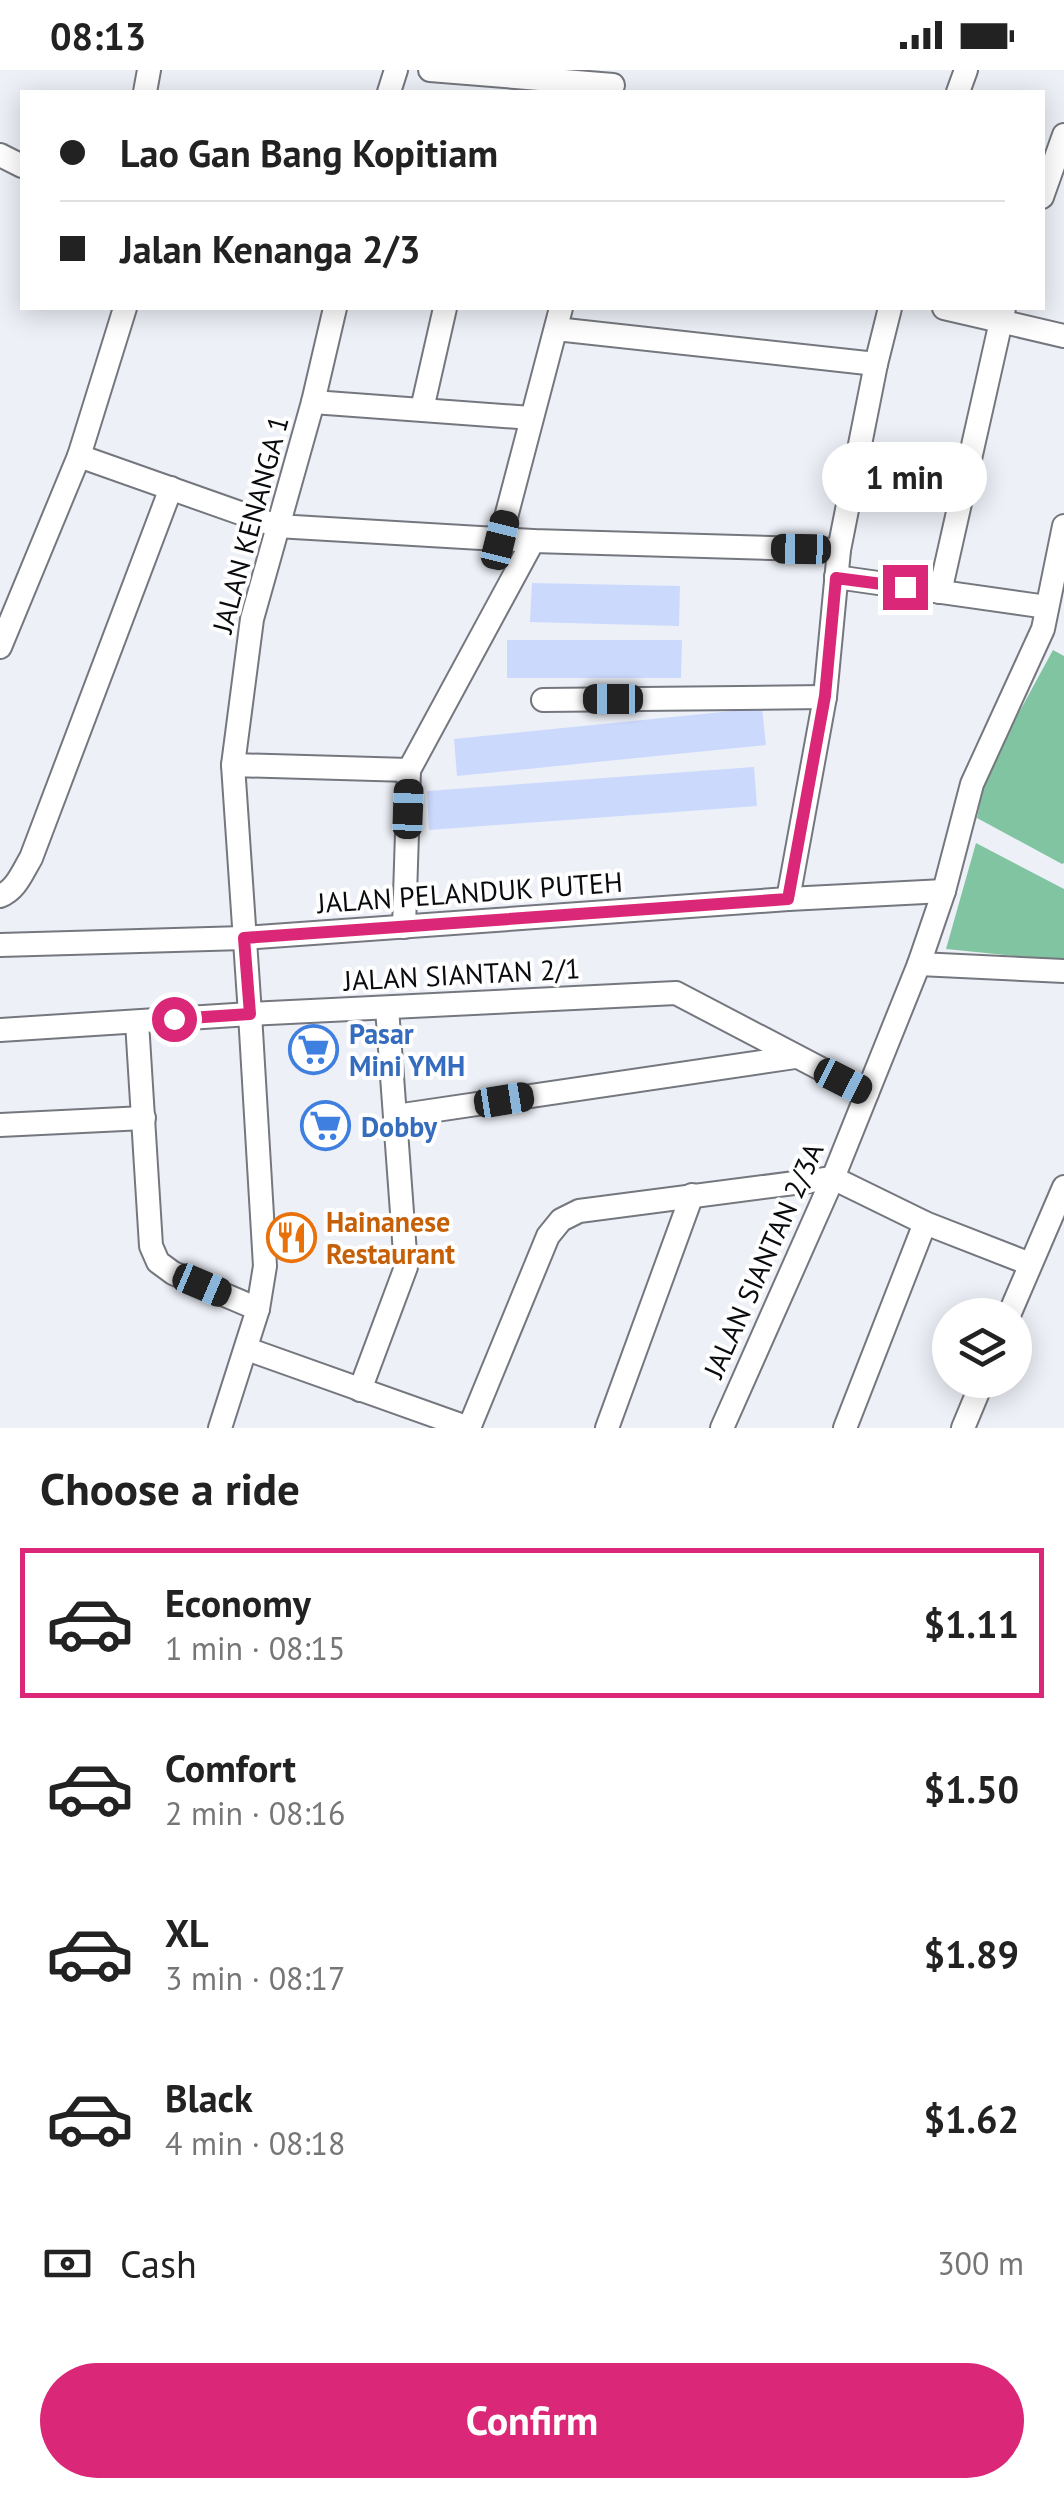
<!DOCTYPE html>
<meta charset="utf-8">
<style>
body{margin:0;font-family:"PT Sans",sans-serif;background:#f2f2f2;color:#222;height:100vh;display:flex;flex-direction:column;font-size:38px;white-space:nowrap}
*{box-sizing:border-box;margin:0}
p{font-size:32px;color:#767676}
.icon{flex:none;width:55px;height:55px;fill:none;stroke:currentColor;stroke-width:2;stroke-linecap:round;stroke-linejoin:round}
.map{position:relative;height:1358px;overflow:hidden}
.details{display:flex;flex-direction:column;background:#fff;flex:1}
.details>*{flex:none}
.guide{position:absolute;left:20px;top:20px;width:1025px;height:220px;border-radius:0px;box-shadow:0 5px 25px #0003;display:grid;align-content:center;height:220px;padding:0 40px;background:#fff}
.fabs{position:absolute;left:932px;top:1228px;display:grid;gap:20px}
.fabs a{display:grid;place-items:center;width:100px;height:100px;border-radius:50%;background:#fff;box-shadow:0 5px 25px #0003;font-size:50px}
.end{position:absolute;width:45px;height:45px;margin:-22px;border:12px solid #db2777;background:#fff;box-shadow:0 0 0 5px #fff}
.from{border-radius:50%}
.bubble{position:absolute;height:70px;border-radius:35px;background:#fff;box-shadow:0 5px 25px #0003;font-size:32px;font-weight:800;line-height:70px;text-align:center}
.car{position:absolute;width:30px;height:60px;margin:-30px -15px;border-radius:12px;box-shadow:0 0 8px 2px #0007;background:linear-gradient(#222 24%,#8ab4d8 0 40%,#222 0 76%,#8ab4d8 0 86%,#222 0)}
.guide b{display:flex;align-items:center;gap:35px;height:95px;font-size:38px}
.guide b+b{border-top:2px solid #e0e0e0}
.guide i{width:25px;height:25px;background:#222}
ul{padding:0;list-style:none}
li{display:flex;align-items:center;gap:30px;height:150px;margin:0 20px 15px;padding:0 20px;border:5px solid transparent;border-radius:0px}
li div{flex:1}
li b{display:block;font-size:38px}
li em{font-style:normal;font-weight:800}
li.selected{border-color:#db2777}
li>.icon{width:90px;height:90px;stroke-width:1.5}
h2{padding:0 40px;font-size:45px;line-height:120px}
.pay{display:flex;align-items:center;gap:25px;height:110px;padding:0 40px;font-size:38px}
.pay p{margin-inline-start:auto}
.action{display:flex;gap:20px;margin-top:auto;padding:20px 40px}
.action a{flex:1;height:115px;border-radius:60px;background:#db2777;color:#fff;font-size:40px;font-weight:800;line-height:115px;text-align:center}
.status{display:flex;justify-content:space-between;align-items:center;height:70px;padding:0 50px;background:#fff;direction:ltr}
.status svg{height:28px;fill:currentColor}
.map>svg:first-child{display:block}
.forest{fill:#81c4a1}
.building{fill:#cbd9fd}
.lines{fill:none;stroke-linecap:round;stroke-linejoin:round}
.minor-casing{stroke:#75777e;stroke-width:26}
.minor{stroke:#fff;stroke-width:22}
.route{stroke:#db2777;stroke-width:12}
.labels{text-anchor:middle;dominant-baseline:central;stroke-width:8;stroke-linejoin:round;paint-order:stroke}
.street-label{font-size:28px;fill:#0a0b0e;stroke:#fff}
.shop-label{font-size:28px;font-weight:bold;fill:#366cbe;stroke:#fff;text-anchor:start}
.food-label{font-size:28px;font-weight:bold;fill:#c56008;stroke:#fff;text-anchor:start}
</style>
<div class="status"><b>08:13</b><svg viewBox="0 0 49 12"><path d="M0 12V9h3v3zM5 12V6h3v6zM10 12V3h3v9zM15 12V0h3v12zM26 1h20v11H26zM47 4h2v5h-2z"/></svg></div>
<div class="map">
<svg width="1064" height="1358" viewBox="0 0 1064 1358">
<rect width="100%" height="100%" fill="#edf0f7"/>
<g class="forest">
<polygon points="1053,580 1064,586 1064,793 1062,794 977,748 986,703"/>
<polygon points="976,773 1064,819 1064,891 946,879"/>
</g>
<g class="building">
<polygon points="532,513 680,516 679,556 530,552"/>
<polygon points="507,570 682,570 681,608 507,608"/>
<polygon points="762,638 766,675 457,706 454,669"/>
<polygon points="754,697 757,736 429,760 427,721"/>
</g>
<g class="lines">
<defs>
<g id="minor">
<polyline points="430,0 613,15"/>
<polyline points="145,22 149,0"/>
<polyline points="389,22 396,0"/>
<polyline points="958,22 966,0"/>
<polyline points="0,85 22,96"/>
<polyline points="1042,127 1064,65"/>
<polyline points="944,238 1064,266"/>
<polyline points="556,259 876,294"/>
<polyline points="313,332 531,348"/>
<polyline points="422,339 445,238"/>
<polyline points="79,386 277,456 533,471 839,480"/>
<polyline points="500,470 561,238"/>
<polyline points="836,507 1047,537"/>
<polyline points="940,522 1004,238"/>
<polyline points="0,577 79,386 125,238"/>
<polyline points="543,630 825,627"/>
<polyline points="233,695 409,700"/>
<path d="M0,826c16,-6 22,-23 31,-38l140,-370"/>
<polyline points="788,829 825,627 839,480 876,294 890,238"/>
<polyline points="404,857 409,700 533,471"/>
<polyline points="0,875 244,868 788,829 944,821"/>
<polyline points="919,894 1064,901"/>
<polyline points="137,952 151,1176 158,1192 173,1203 258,1239"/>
<polyline points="0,960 250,944 676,923 867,1023"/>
<polyline points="396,1046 795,987"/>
<polyline points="0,1055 144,1048"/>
<polyline points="1009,1245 1064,1117"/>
<polyline points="247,1279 469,1358"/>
<polyline points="360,1320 406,1197 387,938"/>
<polyline points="220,1358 258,1239 265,1196 250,944 233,695 252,549 313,332 335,238"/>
<polyline points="469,1358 548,1166 561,1150 579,1141 833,1108 925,1153 1030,1194"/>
<polyline points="607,1358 692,1125"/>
<polyline points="722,1358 833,1108 919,894 944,821 972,714 1043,559 1064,456"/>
<polyline points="845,1358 925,1153"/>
<polyline points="963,1358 983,1310"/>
</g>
</defs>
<use href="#minor" class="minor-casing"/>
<use href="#minor" class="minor"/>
</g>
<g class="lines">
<polyline class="route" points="174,949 250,944 244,868 788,829 825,626 836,508 905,517"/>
</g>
<defs>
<symbol id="supermarket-ring" viewBox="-11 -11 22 22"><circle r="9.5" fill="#fff" stroke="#3f7fe0" stroke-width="1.5"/><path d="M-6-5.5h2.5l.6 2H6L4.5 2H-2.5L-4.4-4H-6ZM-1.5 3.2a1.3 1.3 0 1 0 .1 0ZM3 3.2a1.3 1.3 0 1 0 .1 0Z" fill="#3f7fe0"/></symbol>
<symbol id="restaurant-ring" viewBox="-11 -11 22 22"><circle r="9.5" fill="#fff" stroke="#e8710a" stroke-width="1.5"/><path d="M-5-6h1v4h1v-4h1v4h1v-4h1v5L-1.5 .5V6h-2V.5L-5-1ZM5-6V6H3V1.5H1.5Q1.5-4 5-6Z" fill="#e8710a"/></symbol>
</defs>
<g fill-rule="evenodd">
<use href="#supermarket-ring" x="286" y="952" width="55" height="55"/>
<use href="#supermarket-ring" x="298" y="1028" width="55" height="55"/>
<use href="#restaurant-ring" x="264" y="1140" width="55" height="55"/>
</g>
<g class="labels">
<g class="street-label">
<text transform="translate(250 454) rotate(-75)">JALAN KENANGA 1</text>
<text transform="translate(470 822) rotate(-4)">JALAN PELANDUK PUTEH</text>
<text transform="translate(462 904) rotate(-3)">JALAN SIANTAN 2/1</text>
<text transform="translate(763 1190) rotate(-66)">JALAN SIANTAN 2/3A</text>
</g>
<g class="shop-label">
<text x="349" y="963">Pasar<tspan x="349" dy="32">Mini YMH</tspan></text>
<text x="361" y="1056">Dobby</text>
</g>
<g class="food-label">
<text x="326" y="1151">Hainanese<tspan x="326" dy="32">Restaurant</tspan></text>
</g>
</g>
</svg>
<div class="fabs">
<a><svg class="icon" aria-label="layers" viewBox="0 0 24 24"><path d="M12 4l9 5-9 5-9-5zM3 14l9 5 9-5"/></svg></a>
</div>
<i class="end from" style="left:174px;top:949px"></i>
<i class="end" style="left:905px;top:517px"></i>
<div class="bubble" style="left:822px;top:372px;width:165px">1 min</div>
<i class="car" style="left:500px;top:470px;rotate:14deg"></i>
<i class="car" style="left:801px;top:479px;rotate:271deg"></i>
<i class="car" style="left:613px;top:629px;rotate:270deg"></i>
<i class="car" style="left:408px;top:739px;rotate:2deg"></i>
<i class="car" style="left:843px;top:1011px;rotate:117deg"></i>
<i class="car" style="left:504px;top:1030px;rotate:81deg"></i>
<i class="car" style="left:202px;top:1215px;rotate:113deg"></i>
<div class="guide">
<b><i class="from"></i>Lao Gan Bang Kopitiam</b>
<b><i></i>Jalan Kenanga 2/3</b>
</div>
</div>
<section class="details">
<h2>Choose a ride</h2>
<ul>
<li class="selected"><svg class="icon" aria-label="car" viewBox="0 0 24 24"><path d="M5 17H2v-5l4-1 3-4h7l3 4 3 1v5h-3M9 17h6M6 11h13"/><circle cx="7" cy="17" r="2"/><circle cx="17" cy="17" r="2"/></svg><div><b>Economy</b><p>1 min · 08:15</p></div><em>$1.11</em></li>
<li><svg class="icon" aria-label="car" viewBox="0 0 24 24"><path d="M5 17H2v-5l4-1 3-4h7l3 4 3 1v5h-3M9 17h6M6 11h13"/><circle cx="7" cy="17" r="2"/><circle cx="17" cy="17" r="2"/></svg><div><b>Comfort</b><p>2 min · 08:16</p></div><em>$1.50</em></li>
<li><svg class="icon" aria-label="car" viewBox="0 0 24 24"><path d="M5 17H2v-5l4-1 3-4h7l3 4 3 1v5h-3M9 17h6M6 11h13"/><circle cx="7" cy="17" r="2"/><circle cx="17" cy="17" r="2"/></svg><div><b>XL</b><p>3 min · 08:17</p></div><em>$1.89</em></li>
<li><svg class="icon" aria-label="car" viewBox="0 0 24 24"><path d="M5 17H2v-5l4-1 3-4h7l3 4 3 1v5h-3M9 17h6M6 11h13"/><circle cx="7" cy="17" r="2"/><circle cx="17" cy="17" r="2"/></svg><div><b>Black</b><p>4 min · 08:18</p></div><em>$1.62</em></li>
</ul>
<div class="pay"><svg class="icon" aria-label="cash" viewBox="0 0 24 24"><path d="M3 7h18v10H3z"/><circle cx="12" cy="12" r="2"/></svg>Cash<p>300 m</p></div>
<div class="action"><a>Confirm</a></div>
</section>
